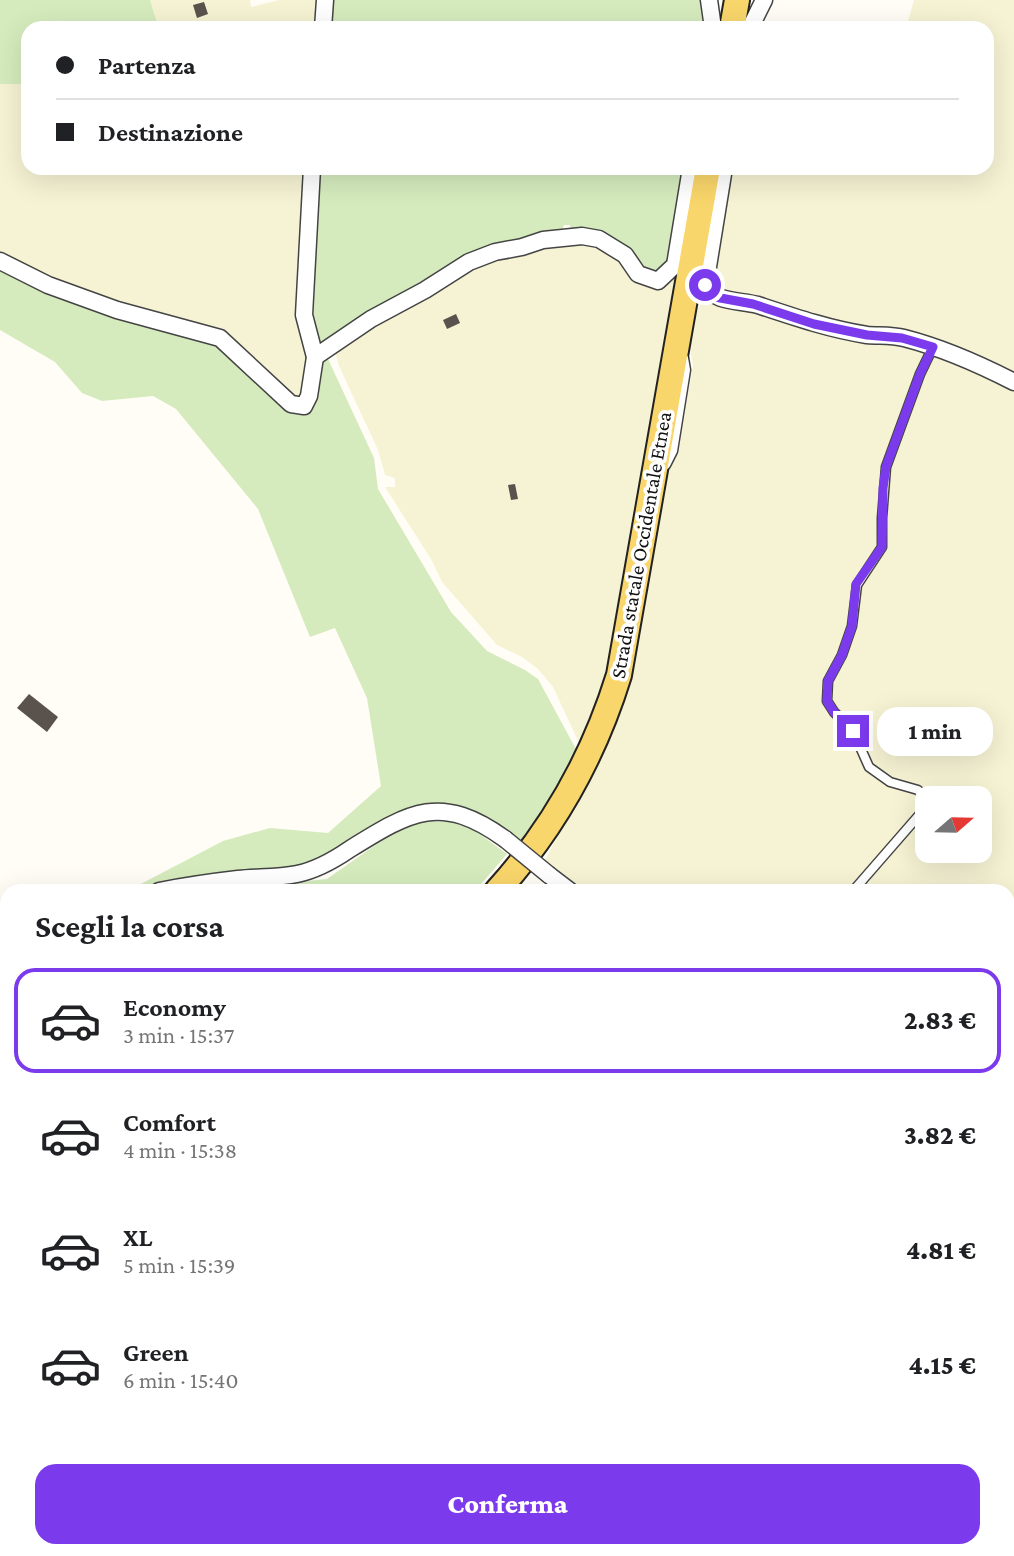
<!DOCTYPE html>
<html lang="it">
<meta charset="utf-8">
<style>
body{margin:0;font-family:"Crimson Pro",serif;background:#f6f6f6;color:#202124;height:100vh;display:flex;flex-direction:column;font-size:26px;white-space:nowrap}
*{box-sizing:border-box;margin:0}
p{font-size:23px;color:#757577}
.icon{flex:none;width:38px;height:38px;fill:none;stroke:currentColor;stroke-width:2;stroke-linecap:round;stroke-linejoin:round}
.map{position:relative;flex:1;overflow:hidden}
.side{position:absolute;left:0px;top:884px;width:1015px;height:674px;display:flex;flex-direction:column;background:#fff;border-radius:21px 21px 0 0;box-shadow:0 7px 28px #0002}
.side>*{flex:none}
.guide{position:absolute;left:21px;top:21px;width:973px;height:154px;border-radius:21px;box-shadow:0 7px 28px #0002;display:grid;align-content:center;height:154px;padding:0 35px;background:#fff}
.needle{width:46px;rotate:70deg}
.tools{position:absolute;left:915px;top:786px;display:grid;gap:14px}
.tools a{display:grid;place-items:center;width:77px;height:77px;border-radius:14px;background:#fff;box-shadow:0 7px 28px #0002;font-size:35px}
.end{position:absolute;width:32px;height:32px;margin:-16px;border:9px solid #7c3aed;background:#fff;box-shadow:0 0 0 4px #fff}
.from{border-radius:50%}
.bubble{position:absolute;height:49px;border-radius:21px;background:#fff;box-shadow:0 7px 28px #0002;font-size:23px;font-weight:800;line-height:49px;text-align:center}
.guide b{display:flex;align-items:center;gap:24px;height:66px;font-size:26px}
.guide b+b{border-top:2px solid #e0e0e0}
.guide i{width:18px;height:18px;background:#202124}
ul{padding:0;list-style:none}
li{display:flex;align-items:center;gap:21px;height:105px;margin:0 14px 10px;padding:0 21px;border:4px solid transparent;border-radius:21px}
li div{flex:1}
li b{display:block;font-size:26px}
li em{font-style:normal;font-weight:800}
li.selected{border-color:#7c3aed}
li>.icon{width:63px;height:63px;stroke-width:1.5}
h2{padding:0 35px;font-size:32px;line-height:84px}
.primary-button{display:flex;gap:14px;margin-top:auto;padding:14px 35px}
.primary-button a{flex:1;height:80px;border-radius:21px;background:#7c3aed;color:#fff;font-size:28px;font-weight:800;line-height:80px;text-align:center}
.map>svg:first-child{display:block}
.farmland{fill:#f6f3d4;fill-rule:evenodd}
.green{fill:#d5ebbd}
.building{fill:#5a524d}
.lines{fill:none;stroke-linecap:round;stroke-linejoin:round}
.lane-casing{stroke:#444;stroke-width:11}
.street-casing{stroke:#444;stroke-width:19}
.primary-casing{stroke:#222;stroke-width:28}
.path{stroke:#333;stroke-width:2.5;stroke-dasharray:7 3.5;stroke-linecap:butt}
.lane{stroke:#fff;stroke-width:8}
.street{stroke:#fff;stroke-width:16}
.primary{stroke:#f9d66b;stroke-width:24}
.street-bridge-casing{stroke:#444;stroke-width:19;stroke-linecap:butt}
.street-bridge{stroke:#fff;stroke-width:16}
.route{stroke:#7c3aed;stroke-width:9}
.labels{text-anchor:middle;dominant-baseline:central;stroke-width:7;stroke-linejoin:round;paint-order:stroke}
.street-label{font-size:21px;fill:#111;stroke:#fff}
</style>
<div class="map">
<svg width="1014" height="1556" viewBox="0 0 1014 1556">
<rect width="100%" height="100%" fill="#fffdf5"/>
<g class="farmland">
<polygon points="150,0 250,0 251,7 279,0 316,0 315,28 161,28 158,26"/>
<path d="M914,0h100v1186l-6,-2v-293h-450l-22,-14 73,-138 39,-171 15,-89 15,-29 15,-84 -5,-31 21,-54 20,-113h258v-140h-81zM928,798h52v52h-52z"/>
<polygon points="0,84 28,84 28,168 308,168 309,355 302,396 293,396 229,340 116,304 0,257"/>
<polygon points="590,241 677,273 608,670 596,709 580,745 553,687 538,669 522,657 497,645 442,582 431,559 385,487 395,487 395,478 385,475 378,450 339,366 334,348 467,267 544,244"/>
</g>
<g class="green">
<polygon points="0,0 150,0 158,26 161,28 28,28 28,84 0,84"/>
<polygon points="329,0 706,0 706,28 327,28"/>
<polygon points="319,168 687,168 669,265 654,275 571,232 570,225 564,225 561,234 481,252 318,346 310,318"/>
<path d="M0,270l46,20 164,52 25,15 57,51v6l9,1 3,-4 15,-46 9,-6 46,99 4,31 73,123 36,39 38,19 13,9 39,72 -43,76 -12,17c-12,-8 -23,-18 -35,-26 -69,-44 -126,27 -186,49l-164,19 86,-45 47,-13 58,5 53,-47 -14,-88 -32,-70 -25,9 -52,-128 -82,-100 -23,-13 -51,5 -20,-8 -27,-31 -55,-32z"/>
<polygon points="425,821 449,822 470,827 507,854 475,891 213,891 327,879 388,836 404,827"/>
<polygon points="7,926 7,1264 0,1269 0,927"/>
<polygon points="1008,1184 1014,1187 1014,1556 0,1556 0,1299 7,1294 7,1550 1008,1550"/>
</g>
<g class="building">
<polygon points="204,2 208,14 197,18 193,5"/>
<polygon points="456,314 460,323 447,329 443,320"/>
<polygon points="515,484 518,499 511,500 508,485"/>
<polygon points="29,694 58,717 47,732 17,708"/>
</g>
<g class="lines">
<defs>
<g id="lane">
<polyline points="666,465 673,451 686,370 684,358"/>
<polyline points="853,891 927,806 925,798 918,790 890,782 869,767 853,731 834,712 827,701 828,681 842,655 852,626 857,585 882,547 882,518 886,467 920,374 933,347"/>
</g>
<g id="street">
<polyline points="709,0 713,28"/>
<polyline points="323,28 325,0"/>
<polyline points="750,28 764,0"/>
<path d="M724,168l-19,117c9,18 35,15 53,20 36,12 71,24 109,30 12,1 25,0 37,3 39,10 75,26 110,44"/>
<polyline points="0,261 48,285 117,310 220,338 291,404 304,406 309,396 315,357 304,315 312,168"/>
<polyline points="315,357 371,319 425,290 469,262 495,252 522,247 543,240 582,236 599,239 625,255 638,274 658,281 675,265 691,168"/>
<polyline points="549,875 570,891"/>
<path d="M159,891c26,-5 53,-9 79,-12 19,-2 40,-1 59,-5 20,-4 37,-14 53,-25 61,-38 91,-56 155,-10"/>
<polyline points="0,921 7,920"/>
<polyline points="1008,1174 1014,1177"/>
</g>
<g id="primary">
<polyline points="732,28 737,0"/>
<path d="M497,891c57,-63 97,-135 122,-216l89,-507"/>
<polyline points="0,1285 7,1279"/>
</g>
</defs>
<use href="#lane" class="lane-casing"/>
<use href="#street" class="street-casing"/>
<use href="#primary" class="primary-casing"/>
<polyline class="path" points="838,1556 842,1550"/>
<use href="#lane" class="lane"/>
<use href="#street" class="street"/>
<use href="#primary" class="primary"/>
<defs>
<polyline id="street-bridge" points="505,839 549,875"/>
</defs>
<use href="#street-bridge" class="street-bridge-casing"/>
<use href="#street-bridge" class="street-bridge"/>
</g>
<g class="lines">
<polyline class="route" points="705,285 708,292 715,297 753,304 814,324 867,335 902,338 933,347 920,374 886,467 883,488 882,547 856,584 852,626 842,655 828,681 827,701 834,712 853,731"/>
</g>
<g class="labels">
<g class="street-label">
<text transform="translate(641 545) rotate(-80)">Strada statale Occidentale Etnea</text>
</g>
</g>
</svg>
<div class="tools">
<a><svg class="needle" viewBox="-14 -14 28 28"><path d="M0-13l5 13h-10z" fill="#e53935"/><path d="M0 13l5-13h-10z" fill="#757577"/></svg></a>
</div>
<i class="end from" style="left:705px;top:285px"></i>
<i class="end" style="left:853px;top:731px"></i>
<div class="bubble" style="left:877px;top:707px;width:116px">1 min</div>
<div class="guide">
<b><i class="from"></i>Partenza</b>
<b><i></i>Destinazione</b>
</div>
<section class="side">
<h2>Scegli la corsa</h2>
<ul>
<li class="selected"><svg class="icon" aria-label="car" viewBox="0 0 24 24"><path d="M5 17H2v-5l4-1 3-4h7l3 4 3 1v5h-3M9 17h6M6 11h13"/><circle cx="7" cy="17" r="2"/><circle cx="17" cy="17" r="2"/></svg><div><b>Economy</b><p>3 min · 15:37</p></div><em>2.83 €</em></li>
<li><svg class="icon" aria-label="car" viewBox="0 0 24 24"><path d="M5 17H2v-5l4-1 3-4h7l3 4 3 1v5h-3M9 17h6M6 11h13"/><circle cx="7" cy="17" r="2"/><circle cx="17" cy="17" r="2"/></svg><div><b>Comfort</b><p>4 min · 15:38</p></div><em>3.82 €</em></li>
<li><svg class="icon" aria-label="car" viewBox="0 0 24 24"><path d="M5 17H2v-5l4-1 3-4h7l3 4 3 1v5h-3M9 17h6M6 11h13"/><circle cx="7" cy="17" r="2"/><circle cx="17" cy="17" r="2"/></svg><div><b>XL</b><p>5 min · 15:39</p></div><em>4.81 €</em></li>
<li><svg class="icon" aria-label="car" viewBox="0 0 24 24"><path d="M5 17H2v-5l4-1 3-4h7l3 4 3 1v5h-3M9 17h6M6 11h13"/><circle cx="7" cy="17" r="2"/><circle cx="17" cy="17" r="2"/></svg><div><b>Green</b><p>6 min · 15:40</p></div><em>4.15 €</em></li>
</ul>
<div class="primary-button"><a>Conferma</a></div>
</section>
</div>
